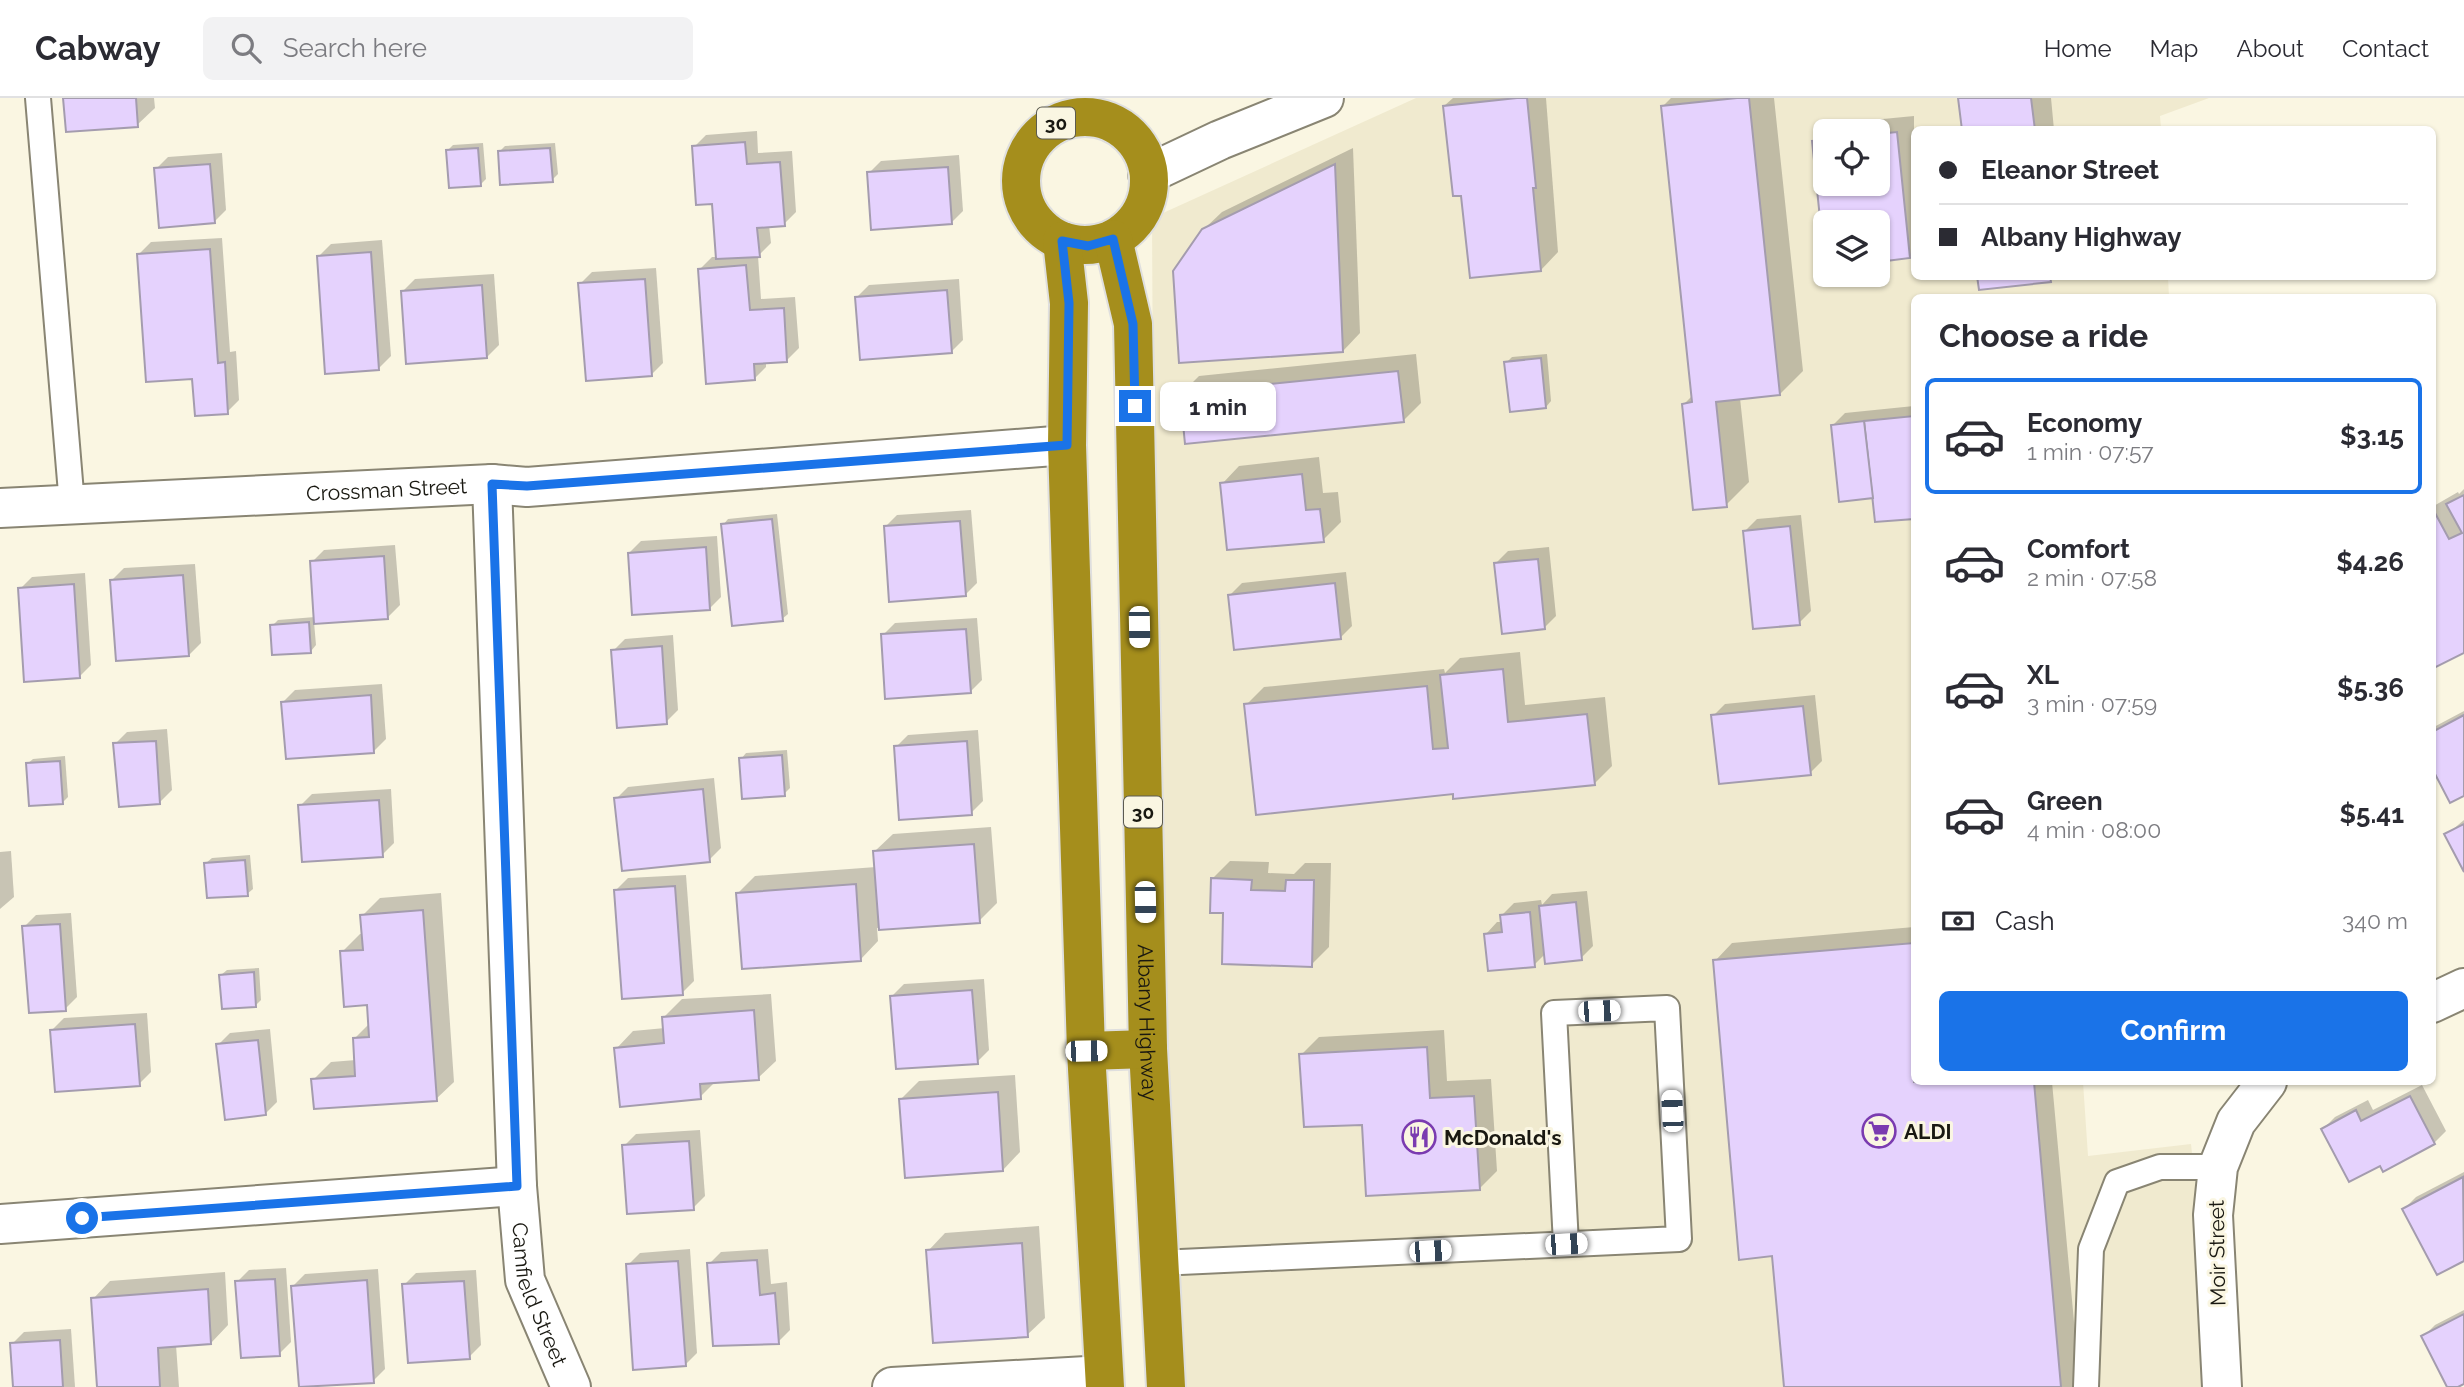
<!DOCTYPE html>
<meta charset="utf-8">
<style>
body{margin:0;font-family:Raleway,sans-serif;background:#f2f2f3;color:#2b2b33;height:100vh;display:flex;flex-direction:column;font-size:26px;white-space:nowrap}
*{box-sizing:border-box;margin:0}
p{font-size:23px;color:#7c7c81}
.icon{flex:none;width:38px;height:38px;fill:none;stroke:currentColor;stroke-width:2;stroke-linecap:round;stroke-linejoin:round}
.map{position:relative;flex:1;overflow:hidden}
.panel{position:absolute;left:1911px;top:196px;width:525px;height:791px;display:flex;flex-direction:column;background:#fff;border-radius:10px;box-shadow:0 2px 5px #0004}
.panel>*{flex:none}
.guide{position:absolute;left:1911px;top:28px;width:525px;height:154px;border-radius:10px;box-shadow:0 2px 5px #0004;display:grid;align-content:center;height:154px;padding:0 28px;background:#fff}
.controls{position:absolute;left:1813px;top:21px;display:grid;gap:14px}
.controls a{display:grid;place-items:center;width:77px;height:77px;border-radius:10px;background:#fff;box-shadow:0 2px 5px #0004;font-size:35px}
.end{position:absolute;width:32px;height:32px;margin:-16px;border:9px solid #1a73e8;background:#fff;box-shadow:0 0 0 4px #fff}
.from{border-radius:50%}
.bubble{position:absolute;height:49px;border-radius:10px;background:#fff;box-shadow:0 2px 5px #0004;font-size:23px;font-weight:700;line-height:49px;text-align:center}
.car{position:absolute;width:21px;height:42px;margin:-21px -10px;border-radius:9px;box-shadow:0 0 5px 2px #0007;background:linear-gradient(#fff 24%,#345 0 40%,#fff 0 76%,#345 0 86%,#fff 0)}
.guide b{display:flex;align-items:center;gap:24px;height:66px;font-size:26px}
.guide b+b{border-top:2px solid #e1e1e2}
.guide i{width:18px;height:18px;background:#2b2b33}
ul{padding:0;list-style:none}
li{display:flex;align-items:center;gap:21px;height:116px;margin:0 14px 10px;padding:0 14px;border:4px solid transparent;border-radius:10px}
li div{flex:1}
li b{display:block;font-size:26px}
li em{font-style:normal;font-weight:700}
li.selected{border-color:#1a73e8}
li>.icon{width:63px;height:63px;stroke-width:1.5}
h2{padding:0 28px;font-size:32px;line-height:84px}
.pay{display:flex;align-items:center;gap:18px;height:77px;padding:0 28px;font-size:26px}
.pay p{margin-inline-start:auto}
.action{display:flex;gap:14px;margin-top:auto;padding:14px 28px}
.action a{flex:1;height:80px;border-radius:10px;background:#1a73e8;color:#fff;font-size:28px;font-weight:700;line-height:80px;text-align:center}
header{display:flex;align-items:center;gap:42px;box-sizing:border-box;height:98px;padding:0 35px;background:#fff;border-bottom:2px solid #e1e1e2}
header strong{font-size:33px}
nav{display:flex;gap:38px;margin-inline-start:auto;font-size:24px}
.search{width:490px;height:63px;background:#f2f2f3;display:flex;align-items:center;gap:18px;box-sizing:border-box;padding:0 24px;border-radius:10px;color:#7c7c81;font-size:26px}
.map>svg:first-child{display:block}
.built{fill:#f0eacf;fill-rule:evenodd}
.shadow{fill:#0003;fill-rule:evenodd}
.building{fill:#e5d2fd;stroke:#a49cae;stroke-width:2}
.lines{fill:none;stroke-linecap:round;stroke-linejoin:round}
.lane-casing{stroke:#898573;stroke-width:28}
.street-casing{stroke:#898573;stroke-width:42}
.highway-casing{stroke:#dfdfde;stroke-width:42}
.lane{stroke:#fff;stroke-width:24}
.street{stroke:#fff;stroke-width:38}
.highway{stroke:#a58e1c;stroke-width:38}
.route{stroke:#1a73e8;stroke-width:9}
.labels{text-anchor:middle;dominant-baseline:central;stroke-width:6;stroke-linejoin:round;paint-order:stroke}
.shield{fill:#faf6e2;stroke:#5c5b50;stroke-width:2}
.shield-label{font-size:19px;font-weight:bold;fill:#191811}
.street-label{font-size:21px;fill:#191811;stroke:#faf6e2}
.poi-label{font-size:21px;font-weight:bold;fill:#191811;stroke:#faf6e2;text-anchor:start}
</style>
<header>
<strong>Cabway</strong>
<div class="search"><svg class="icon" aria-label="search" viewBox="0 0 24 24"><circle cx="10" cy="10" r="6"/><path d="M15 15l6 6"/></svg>Search here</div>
<nav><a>Home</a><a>Map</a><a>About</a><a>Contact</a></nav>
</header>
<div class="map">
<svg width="2464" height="1289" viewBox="0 0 2464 1289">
<rect width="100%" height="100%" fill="#faf6e2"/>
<path class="built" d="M1416,0h793l-49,18 1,13 -247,1v146l254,1 1,20 -255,1v784h169l5,74 103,-12 26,243h-1059l-6,-1169zM1825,33h53v53h-53zM1825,124h53v53h-53z"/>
<g class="shadow">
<polygon points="65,0 154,0 155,10 137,27"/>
<polygon points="1453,0 1546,0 1558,154 1541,172 1462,96 1444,8"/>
<polygon points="1671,0 1774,0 1803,273 1780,296 1740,300 1749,384 1726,407 1684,306 1693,297 1662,9"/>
<polygon points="1960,0 2051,0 2054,32 1964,32"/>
<path d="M1914,18v136l-4,5 -32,3v-38h-53v28l-11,-108 17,-18zM1825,33h53v53h-53z"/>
<polygon points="757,33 758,55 792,53 796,114 784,126 769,127 771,145 758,158 761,201 795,199 799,250 787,262 766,264 766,269 754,281 700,171 712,159 717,159 714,104 694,49 706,37"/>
<polygon points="483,45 486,81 480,87 448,52 453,47"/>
<polygon points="555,45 558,76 552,82 499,54 505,48"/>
<polygon points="1353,50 1360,235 1343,253 1203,132 1222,114"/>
<polygon points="222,55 226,112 214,124 156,71 168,59"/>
<polygon points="959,57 963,113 951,125 869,75 881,63"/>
<polygon points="222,140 230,254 236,253 239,302 227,314 194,279 139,156 151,144"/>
<polygon points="382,142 391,258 379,270 319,158 331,146"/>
<polygon points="656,170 663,265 651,277 580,186 592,174"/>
<polygon points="494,176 499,247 487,259 403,193 415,181"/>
<polygon points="959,181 963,242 951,254 857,199 869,187"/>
<polygon points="1416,256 1421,305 1403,323 1181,296 1199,278"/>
<polygon points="1547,256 1551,303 1546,309 1506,265 1512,259"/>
<polygon points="1914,308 1914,419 1877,423 1874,398 1833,327 1845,315"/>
<polygon points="1319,359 1323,395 1338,394 1341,424 1323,442 1222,386 1239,368"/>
<polygon points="2464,391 2464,553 2432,569 2432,409 2458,394 2459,396"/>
<polygon points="971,412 977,485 965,497 885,429 897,417"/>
<polygon points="777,416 788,516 782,521 723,427 728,421"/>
<polygon points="1801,417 1811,513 1799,525 1745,433 1757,421"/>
<polygon points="717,438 721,499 709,511 629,455 641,443"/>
<polygon points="395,447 400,507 388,519 314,524 316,547 311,553 272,528 278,522 315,519 312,464 324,452"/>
<polygon points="1549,449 1556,518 1544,530 1496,465 1508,453"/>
<polygon points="195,466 201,545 189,557 112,482 124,470"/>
<polygon points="1346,474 1352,528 1340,540 1230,497 1242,485"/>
<polygon points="85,475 91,567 79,579 20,491 32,479"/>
<polygon points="977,520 982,582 970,594 883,537 895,525"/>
<polygon points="673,537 678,612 666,624 613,553 625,541"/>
<polygon points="1520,554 1525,607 1605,599 1612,668 1595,685 1455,694 1246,607 1264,589 1444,571 1445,575 1460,560"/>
<polygon points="382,586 386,641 374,653 283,604 295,592"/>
<polygon points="1815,597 1822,663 1810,675 1713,618 1725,606"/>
<polygon points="2464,613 2464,696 2435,674 2432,675 2432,630"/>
<polygon points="167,631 172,692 160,704 115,646 127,634"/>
<polygon points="978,632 983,703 971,715 896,649 908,637"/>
<polygon points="787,652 790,690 784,696 741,661 746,655"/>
<polygon points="65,658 68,699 63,704 27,666 33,661"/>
<polygon points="714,680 721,750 709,762 616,701 628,689"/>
<polygon points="391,691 394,745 382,757 300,708 312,696"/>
<polygon points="2464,722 2464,770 2446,737"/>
<polygon points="991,729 997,805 979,823 877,830 878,843 861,861 738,795 755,778 876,769 875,753 893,736"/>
<polygon points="11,753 14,799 0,811 0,754"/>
<polygon points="250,757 253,791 247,796 206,765 212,760"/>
<polygon points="1230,763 1269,764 1268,775 1294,776 1305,765 1331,765 1329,849 1311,867 1212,781"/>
<polygon points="686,777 694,883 682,895 616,792 628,780"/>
<polygon points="1587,793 1593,848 1581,860 1545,856 1534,867 1486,836 1497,824 1502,824 1502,817 1514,805 1541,802 1542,807 1552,796"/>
<polygon points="441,795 454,984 436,1001 313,982 331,964 356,962 354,941 370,925 369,905 342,854 360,836 364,836 362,818 380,800"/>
<polygon points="71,815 77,899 65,911 24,829 36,817"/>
<polygon points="1914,829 1914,984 2052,984 2080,1289 1785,1289 1774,1157 1715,863 1732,845"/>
<polygon points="259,870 261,902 255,908 221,877 227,872"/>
<polygon points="984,881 989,952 977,964 892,898 904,886"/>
<polygon points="771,896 776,963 758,980 716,983 700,999 616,951 633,933 665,930 664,919 682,901"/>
<polygon points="147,915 151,974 139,986 52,932 64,920"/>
<polygon points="270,931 277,1004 265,1016 218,947 230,935"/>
<polygon points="1444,932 1447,983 1491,981 1497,1073 1479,1091 1363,1025 1301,957 1319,939"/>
<polygon points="1015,977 1020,1054 1003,1072 901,1001 919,983"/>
<polygon points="2422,987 2446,1033 2434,1045 2380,1065 2323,1031 2335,1019 2368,1002 2373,1012"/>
<polygon points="700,1032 705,1098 693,1110 624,1048 636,1036"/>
<polygon points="2464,1074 2464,1161 2437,1175 2404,1111 2416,1099"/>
<polygon points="1039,1128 1045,1220 1027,1237 928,1153 945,1135"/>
<polygon points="690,1151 697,1255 685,1267 628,1167 640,1155"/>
<polygon points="768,1151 771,1186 787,1184 790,1232 778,1244 709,1166 721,1154"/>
<polygon points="286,1170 291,1244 279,1256 237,1184 249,1172"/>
<polygon points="378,1171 385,1271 373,1283 293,1188 305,1176"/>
<polygon points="476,1172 481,1247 469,1259 404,1187 416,1175"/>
<polygon points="225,1174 228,1227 211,1245 176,1247 179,1289 99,1289 93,1201 110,1183"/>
<polygon points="2464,1212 2464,1284 2449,1289 2423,1239 2435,1227"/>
<polygon points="71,1231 75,1289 15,1289 12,1246 24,1234"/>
</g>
<g class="building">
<polygon points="63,0 136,0 138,29 66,34"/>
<polygon points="1517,0 1527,0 1536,90 1533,90 1541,173 1470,180 1461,98 1453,98 1443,8"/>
<polygon points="1737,0 1749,0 1780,297 1716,304 1727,409 1693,412 1682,306 1692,304 1661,8"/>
<polygon points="1958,0 2031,0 2035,32 1962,32"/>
<polygon points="1897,34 1910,160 1878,164 1878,124 1825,124 1825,169 1812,43 1825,42 1825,86 1878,86 1878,36"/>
<polygon points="745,44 747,66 780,64 785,128 757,130 760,159 716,161 712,106 696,107 692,48"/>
<polygon points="478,50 481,88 449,90 446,52"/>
<polygon points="550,50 553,84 500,87 498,53"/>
<polygon points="210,66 215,125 159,130 154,70"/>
<polygon points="1335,66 1343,254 1179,265 1173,173 1202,131"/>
<polygon points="948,69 952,126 871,132 867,74"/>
<polygon points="210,151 218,265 225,264 228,316 195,318 192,281 146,284 137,156"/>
<polygon points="371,154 379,272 325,276 317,158"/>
<polygon points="746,167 750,212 784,210 787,264 754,266 755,282 706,286 698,171"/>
<polygon points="1977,178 2050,178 2051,184 1979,192"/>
<polygon points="645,181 652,278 586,283 578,185"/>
<polygon points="482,187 487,260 406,266 401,193"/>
<polygon points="947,192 952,255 860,262 855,199"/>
<polygon points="1541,260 1546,310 1510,314 1504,264"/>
<polygon points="1398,273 1404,324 1185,346 1180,295"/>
<polygon points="1914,318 1914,421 1875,424 1864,323"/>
<polygon points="1864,323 1873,400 1839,404 1831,327"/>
<polygon points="1302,376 1306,412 1320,411 1324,444 1227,452 1220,385"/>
<polygon points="2464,397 2464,555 2432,571 2432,417 2435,415 2449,441 2462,435 2446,406"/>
<polygon points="772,421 783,523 732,528 721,426"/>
<polygon points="960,423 966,498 889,504 884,428"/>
<polygon points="1790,428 1800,527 1753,531 1743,433"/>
<polygon points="706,449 710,512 632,517 628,455"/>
<polygon points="384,458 388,521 314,526 310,463"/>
<polygon points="1538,461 1545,531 1502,536 1494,465"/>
<polygon points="183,477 189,558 116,563 110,482"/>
<polygon points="1335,485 1341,541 1234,552 1228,497"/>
<polygon points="74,486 80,580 24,584 18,490"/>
<polygon points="309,524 311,555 272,557 270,527"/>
<polygon points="966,531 971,595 885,601 881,536"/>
<polygon points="662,548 667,626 617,630 611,552"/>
<polygon points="1503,571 1508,624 1587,616 1595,687 1453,701 1453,696 1256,717 1244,606 1427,588 1433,651 1448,650 1440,577"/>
<polygon points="371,597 374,655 286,661 281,604"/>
<polygon points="1803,608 1811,677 1719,686 1711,617"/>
<polygon points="2464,617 2464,698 2450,705 2435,676 2432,677 2432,634"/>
<polygon points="156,643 160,706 119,709 113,645"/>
<polygon points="967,643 972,717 899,722 894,648"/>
<polygon points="782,657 785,698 742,701 739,660"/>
<polygon points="60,663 63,706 29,708 26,665"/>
<polygon points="703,691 710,764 622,773 614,700"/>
<polygon points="379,702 383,759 302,764 298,707"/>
<polygon points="2464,726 2464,774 2444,736"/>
<polygon points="974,746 980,825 879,832 873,753"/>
<polygon points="245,762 248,798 207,800 204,765"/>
<polygon points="1211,780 1252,782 1251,792 1285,793 1286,782 1314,782 1312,869 1222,866 1223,815 1210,815"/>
<polygon points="856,786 861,863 742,871 736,795"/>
<polygon points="675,788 683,897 622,901 614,792"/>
<polygon points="1576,804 1582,862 1545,866 1539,808"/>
<polygon points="423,812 437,1003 314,1011 311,981 355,978 353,940 369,939 367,907 344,909 340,853 363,852 360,817"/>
<polygon points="1530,814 1535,869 1488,873 1484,836 1502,834 1500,817"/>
<polygon points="60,826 66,913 29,915 22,828"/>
<polygon points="1914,845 1914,984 2034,984 2061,1289 1784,1289 1772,1158 1739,1162 1713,862"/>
<polygon points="254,874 256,909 222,911 219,877"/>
<polygon points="972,892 978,966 896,971 890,898"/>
<polygon points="754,912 759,982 700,986 701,1001 620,1009 614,950 664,945 662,919"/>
<polygon points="135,926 140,988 55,994 50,932"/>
<polygon points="258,942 266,1017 225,1022 216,946"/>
<polygon points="1427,949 1430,1000 1474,998 1480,1092 1366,1098 1362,1027 1304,1029 1299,956"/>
<polygon points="998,994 1003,1073 905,1080 899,1001"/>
<polygon points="2410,998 2435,1046 2383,1074 2380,1068 2349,1084 2321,1031 2356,1012 2361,1023"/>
<polygon points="689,1043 694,1112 627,1116 622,1047"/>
<polygon points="2463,1079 2464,1163 2437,1177 2402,1111"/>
<polygon points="1022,1145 1028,1239 933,1245 926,1152"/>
<polygon points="757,1162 760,1197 775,1195 779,1246 713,1248 707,1165"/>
<polygon points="678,1163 686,1268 633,1272 626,1166"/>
<polygon points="275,1181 280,1258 241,1260 235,1183"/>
<polygon points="367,1182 374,1285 299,1289 291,1188"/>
<polygon points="464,1183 470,1261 408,1265 402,1186"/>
<polygon points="208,1191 211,1246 158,1250 160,1289 97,1289 91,1200"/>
<polygon points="2464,1216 2464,1286 2458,1289 2447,1289 2421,1238"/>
<polygon points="60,1242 63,1289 13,1289 10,1245"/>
</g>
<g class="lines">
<defs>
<g id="lane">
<polyline points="38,0 72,407"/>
<polyline points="1159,1165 1679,1141 1667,910 1554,915 1566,1146"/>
<polyline points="2086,1289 2091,1151 2117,1084 2160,1069 2218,1069"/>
</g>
<g id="street">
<polyline points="1148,76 1220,42 1324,0"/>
<path id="s1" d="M492,386l25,702 8,94 46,107"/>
<path id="s2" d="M0,410l492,-24 35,3 540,-42"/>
<polyline points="2432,905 2464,890"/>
<polyline points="0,1126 517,1088"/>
<polyline points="892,1289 1104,1277"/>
<polyline points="2222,1289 2213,1117 2218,1069 2236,1024 2267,984"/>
</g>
<g id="highway">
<circle cx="1085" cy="83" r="64"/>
<path id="s3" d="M1113,141l20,85 15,725 18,338"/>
<polyline points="1062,143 1069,205 1067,347 1086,953 1105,1289"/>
<polyline points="1086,953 1148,951"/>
</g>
</defs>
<use href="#lane" class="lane-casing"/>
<use href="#street" class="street-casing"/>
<use href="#highway" class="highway-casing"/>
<use href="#lane" class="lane"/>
<use href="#street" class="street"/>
<use href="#highway" class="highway"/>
</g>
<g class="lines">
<polyline class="route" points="82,1120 517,1088 492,386 527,388 1067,347 1069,205 1062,143 1088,148 1113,141 1133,226 1135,308"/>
</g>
<defs>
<symbol id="supermarket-ring" viewBox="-11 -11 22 22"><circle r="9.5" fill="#faf6e2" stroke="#7a3bb0" stroke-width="1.5"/><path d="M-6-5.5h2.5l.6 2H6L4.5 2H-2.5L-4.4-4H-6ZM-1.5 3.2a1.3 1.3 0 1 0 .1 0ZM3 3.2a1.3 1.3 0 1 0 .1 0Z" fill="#7a3bb0"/></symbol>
<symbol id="restaurant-ring" viewBox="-11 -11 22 22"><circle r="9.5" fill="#faf6e2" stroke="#7a3bb0" stroke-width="1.5"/><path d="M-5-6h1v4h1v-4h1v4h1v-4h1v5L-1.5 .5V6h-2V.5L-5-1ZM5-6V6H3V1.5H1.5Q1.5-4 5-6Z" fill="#7a3bb0"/></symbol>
</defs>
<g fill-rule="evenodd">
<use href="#supermarket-ring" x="1860" y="1014" width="38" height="38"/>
<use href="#restaurant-ring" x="1400" y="1020" width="38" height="38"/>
</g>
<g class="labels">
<g class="shield">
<rect x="1037" y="9.5" width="38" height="31" rx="5"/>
<rect x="1124" y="698.5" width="38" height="31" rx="5"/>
</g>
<g class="shield-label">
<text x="1056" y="25">30</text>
<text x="1143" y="714">30</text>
</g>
<g class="street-label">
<text stroke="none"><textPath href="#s2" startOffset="387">Crossman Street</textPath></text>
<text stroke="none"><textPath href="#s3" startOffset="786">Albany Highway</textPath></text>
<text transform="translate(2217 1155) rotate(-91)">Moir Street</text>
<text stroke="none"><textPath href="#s1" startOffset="814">Camfield Street</textPath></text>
</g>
<g class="poi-label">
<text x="1904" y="1033">ALDI</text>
<text x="1444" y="1039">McDonald's</text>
</g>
</g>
</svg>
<div class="controls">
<a><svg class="icon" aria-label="locate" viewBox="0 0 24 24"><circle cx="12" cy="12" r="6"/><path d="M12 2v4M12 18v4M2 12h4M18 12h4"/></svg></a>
<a><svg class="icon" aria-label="layers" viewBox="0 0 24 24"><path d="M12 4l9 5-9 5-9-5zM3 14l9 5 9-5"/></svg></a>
</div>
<i class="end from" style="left:82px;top:1120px"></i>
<i class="end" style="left:1135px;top:308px"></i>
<div class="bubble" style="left:1160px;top:284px;width:116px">1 min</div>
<i class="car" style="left:1139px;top:529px;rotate:179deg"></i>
<i class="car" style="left:1145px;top:804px;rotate:179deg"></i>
<i class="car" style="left:1599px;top:913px;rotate:88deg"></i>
<i class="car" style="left:1086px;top:953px;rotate:89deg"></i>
<i class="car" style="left:1672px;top:1013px;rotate:357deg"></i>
<i class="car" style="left:1566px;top:1146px;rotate:87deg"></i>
<i class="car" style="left:1430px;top:1153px;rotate:87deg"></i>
<div class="guide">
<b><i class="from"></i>Eleanor Street</b>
<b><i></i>Albany Highway</b>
</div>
<section class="panel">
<h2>Choose a ride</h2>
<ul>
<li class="selected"><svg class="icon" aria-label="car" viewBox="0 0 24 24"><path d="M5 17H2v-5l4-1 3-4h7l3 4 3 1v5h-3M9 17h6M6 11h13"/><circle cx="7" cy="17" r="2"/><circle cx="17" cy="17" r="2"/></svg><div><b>Economy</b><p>1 min · 07:57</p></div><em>$3.15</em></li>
<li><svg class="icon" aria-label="car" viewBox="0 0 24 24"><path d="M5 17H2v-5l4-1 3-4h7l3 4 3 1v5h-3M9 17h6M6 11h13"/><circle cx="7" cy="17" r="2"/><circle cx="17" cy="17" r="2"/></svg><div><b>Comfort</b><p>2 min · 07:58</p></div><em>$4.26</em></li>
<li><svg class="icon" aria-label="car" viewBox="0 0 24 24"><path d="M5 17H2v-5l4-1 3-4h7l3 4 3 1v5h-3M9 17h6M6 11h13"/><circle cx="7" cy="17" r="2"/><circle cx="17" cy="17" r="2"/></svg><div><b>XL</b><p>3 min · 07:59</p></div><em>$5.36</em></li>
<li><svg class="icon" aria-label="car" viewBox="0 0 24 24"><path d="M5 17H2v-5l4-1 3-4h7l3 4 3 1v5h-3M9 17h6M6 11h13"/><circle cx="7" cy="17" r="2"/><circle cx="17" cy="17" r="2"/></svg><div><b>Green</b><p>4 min · 08:00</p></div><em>$5.41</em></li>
</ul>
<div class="pay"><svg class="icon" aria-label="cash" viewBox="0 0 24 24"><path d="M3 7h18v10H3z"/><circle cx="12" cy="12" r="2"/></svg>Cash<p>340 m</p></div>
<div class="action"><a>Confirm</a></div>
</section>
</div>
